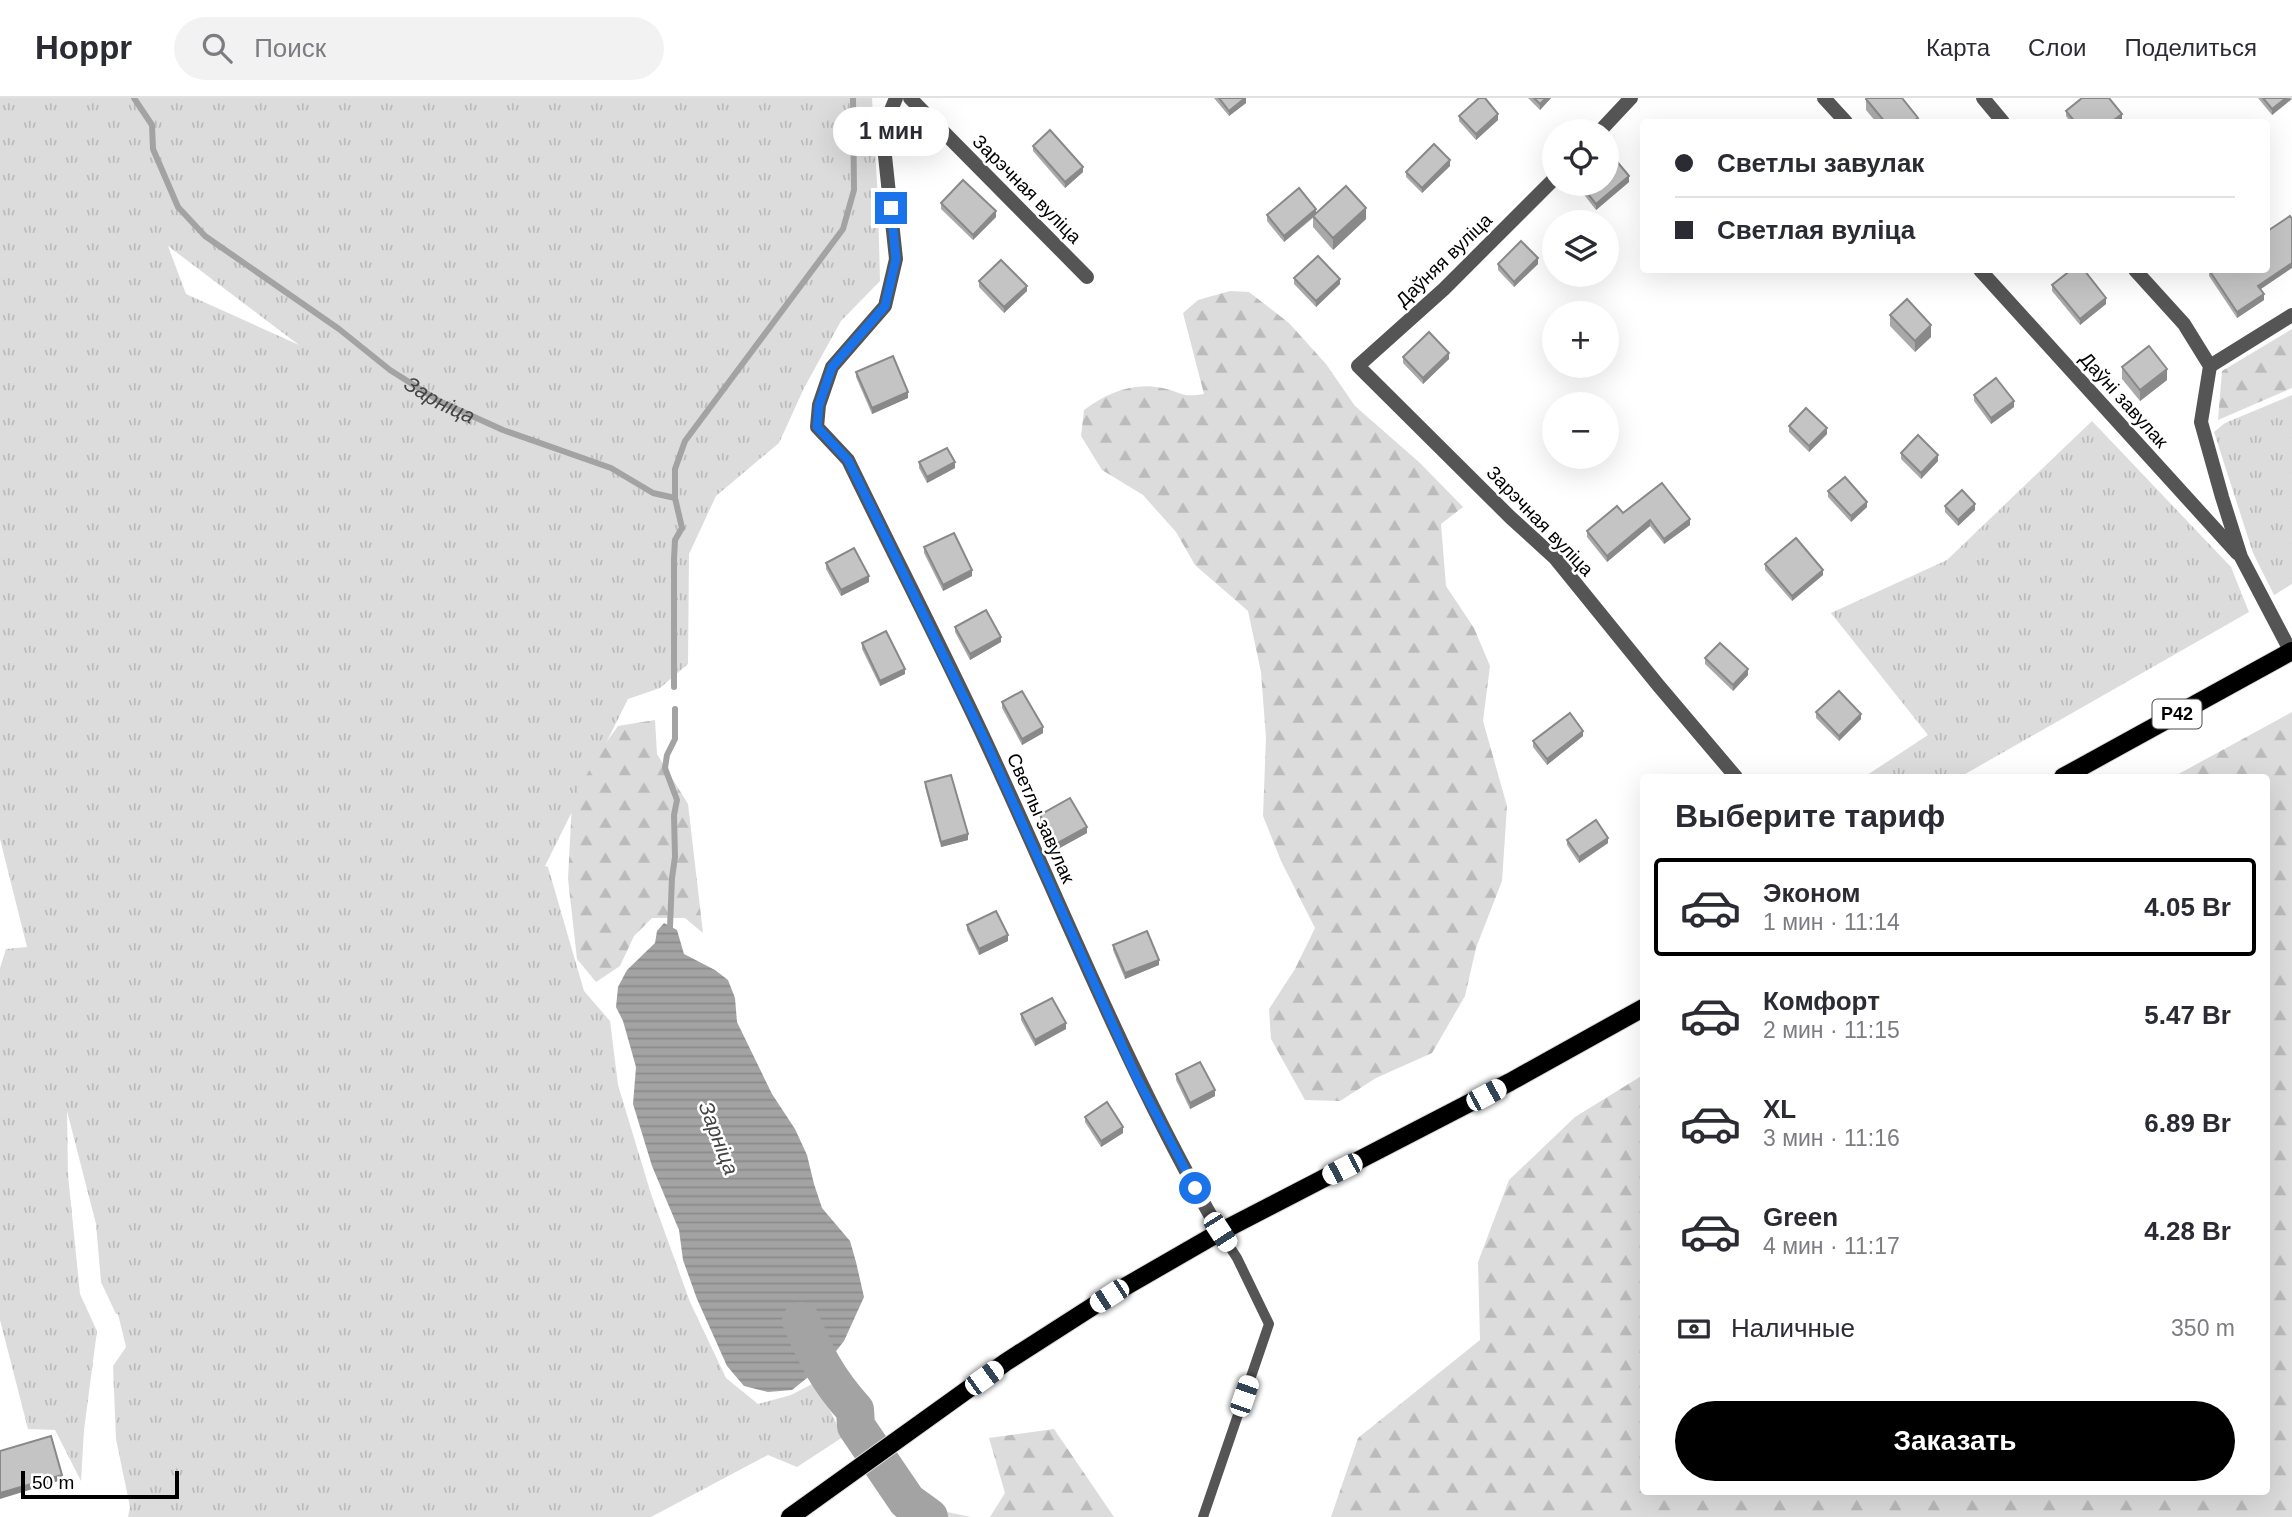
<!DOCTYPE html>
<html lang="ru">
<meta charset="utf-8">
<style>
body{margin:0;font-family:Helvetica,sans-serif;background:#f2f2f3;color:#2b2b33;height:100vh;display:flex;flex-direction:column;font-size:26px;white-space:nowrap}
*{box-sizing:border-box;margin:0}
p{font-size:23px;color:#7c7c81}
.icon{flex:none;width:38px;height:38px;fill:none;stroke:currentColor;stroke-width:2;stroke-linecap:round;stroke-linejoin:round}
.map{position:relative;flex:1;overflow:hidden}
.drawer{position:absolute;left:1640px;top:676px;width:630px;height:721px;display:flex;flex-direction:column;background:#fff;border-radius:7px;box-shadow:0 7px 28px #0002}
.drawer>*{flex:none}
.hud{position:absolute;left:1640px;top:21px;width:630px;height:154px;border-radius:7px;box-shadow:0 7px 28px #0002;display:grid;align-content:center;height:154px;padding:0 35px;background:#fff}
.fabs{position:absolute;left:1542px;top:21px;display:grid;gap:14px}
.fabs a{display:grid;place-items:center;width:77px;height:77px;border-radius:50%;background:#fff;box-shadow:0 7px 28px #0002;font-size:35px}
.scale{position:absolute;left:21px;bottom:18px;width:158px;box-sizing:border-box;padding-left:7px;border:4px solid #000;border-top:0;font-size:19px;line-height:24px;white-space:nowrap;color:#000;-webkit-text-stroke:5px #fff;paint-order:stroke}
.end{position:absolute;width:32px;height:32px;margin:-16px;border:9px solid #1a73e8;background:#fff;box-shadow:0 0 0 4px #fff}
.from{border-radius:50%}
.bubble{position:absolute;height:49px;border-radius:24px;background:#fff;box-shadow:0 7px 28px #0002;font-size:23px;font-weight:700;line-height:49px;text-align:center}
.car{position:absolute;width:21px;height:42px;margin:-21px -10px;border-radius:9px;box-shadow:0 0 5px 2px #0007;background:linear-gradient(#fff 24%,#345 0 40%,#fff 0 76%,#345 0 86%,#fff 0)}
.hud b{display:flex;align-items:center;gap:24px;height:66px;font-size:26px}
.hud b+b{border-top:2px solid #e1e1e2}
.hud i{width:18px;height:18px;background:#2b2b33}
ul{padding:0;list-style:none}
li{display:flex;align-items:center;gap:21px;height:98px;margin:0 14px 10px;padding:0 21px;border:4px solid transparent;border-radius:7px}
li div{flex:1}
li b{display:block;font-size:26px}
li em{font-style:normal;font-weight:700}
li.active{border-color:#000}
li>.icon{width:63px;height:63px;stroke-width:1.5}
h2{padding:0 35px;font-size:32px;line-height:84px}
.pay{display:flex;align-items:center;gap:18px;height:77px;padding:0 35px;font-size:26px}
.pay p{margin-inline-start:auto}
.primary-button{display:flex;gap:14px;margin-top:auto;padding:14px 35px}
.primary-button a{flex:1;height:80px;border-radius:42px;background:#000;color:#fff;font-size:28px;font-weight:700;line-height:80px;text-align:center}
header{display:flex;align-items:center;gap:42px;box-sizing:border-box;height:98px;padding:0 35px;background:#fff;border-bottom:2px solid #e1e1e2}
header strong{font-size:33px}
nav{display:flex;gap:38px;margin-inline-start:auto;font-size:24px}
.search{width:490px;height:63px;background:#f2f2f3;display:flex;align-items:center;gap:18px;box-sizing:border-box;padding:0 24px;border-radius:38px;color:#7c7c81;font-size:26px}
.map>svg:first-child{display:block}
.grass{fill:url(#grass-tufts);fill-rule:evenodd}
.forest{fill:url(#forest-firs)}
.water{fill:url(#water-rules)}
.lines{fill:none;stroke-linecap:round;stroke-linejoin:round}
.stream{stroke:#a3a3a3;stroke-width:6}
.river{stroke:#a3a3a3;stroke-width:38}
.primary-casing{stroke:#dbdbdb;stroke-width:20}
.service{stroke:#555;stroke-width:10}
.minor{stroke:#555;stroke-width:14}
.primary{stroke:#000;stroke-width:18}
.wall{fill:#a9a9a9}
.shaded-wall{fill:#898989}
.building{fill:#c4c4c4;stroke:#898989;stroke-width:2}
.route{stroke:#1a73e8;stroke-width:9}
.labels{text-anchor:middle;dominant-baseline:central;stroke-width:5;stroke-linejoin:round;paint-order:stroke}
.shield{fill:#fff;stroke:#4c4c4c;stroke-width:2}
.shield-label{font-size:18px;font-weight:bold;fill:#000}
.street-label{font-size:19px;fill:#000;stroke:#fff}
.water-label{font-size:21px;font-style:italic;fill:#444;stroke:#fff}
</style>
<header>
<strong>Hoppr</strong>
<div class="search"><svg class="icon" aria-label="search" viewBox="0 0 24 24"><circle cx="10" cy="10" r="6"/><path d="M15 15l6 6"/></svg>Поиск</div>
<nav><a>Карта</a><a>Слои</a><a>Поделиться</a></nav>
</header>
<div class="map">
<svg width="2292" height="1419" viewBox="0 0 2292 1419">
<defs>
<pattern id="grass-tufts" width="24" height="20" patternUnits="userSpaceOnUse" patternTransform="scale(1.75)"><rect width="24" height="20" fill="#dcdcdc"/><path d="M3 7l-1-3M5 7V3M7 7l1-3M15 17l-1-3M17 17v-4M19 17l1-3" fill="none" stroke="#bbb"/></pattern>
<pattern id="forest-firs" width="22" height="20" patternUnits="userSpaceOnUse" patternTransform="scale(1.75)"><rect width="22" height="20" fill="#dcdcdc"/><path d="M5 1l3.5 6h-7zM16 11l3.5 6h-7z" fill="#bbb"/></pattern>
<pattern id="water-rules" width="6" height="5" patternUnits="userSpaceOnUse" patternTransform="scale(1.75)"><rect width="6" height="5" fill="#a3a3a3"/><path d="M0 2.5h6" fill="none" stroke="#8b8b8b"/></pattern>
</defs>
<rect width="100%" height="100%" fill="#fff"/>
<g class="grass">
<path d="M0,0h872l6,102 2,81 -39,40 -37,67 -25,55 -63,53 -27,58 -1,110 -28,24 -32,11 -83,167 3,1 36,124 26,30 8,64 33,109 39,108 36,76 32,26 33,-9 25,-13 27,55 -46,30 -29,-12 -117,62h-523l2,-10 -14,-68 -3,-73 13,-19 -8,-33h-2l-15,-32 -5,-58 -29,-113 1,64 12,119 17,37 -13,99 -3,51 -26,-51 -27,-1 -28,-109v-352l6,-19 21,-2 -27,-108zM168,148l131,99 -113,-51z"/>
<polygon points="2292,297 2292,486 2274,497 2253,455 2214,334 2225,325"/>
<polygon points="2092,323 2231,469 2249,514 1960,679 1864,679 1928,637 1831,515 1947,462"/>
</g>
<g class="forest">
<path d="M1230,193l19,1 40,31 37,41 29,42 65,57 43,44 -22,17 5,62 28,42 16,38 -7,55 24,85 -5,75 -26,67 -11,48 -33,57 -56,25 -36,23 -35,-1 -34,-61 -2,-30 26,-40 20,-41 -34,-67 -18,-45 3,-78 -5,-66 -13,-61 -53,-46 -19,-33 -33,-37 -41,-25 -21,-34 3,-26c23,-17 49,-28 78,-22 20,4 18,10 42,6l-21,-81 15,-13z"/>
<polygon points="2292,231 2292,290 2218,322 2222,273"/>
<polygon points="2292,614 2292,1419 1331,1419 1358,1340 1480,1242 1478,1164 1509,1082 1575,1019 1643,977 1643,1393 2266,1393 2266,679 2173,679"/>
<polygon points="655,622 657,656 688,706 703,835 685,820 652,820 634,838 620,868 596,884 577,861 568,781 572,703 600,653 618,628"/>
<polygon points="1054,1331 1114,1419 990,1419 1005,1395 989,1340"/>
<polygon points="928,1410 971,1419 899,1419"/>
</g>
<polygon class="water" points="664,825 677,832 684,856 715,872 728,882 735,900 737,924 772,996 795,1031 807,1057 814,1086 822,1110 850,1143 856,1164 864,1199 844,1243 822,1271 812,1276 792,1292 768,1294 744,1288 727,1268 697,1201 683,1162 679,1132 652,1068 633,1006 636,969 623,923 616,909 618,889 627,872 655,845 657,833"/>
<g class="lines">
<g class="stream">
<path id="s1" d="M134,0l18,27 1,24 25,58 27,29 134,93 51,41 49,31 64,29 108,38 42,25 22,5 7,30 -7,12 -1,19v128"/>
<polyline points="675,400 675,371 685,343 843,131 854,92 853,0"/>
<polyline points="670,829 672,780 675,759 674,717 677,702 665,670 667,657 675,641 675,611"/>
</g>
<path class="river" d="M801,1223c16,37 27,59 54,89l1,16 51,75 22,16"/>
<defs>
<g id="primary">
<polyline points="2063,679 2292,553"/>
<polyline points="790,1419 1006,1264 1109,1198 1220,1134 1510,984 1643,910"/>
</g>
</defs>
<use href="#primary" class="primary-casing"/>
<polyline class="service" points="1203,1419 1269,1226 1237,1160 1220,1134"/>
<g class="minor">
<path d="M896,0l-7,17 -4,41 11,103 -11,47 -53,61 -13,38 -2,22 31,33c45,93 93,186 137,280 77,165 143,334 235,492"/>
<polyline points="910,0 1087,179"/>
<polyline points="1824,0 1846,24"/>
<polyline points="1983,0 2003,24"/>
<polyline points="1600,33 1631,0"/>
<polyline points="1554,81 1444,191 1358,268 1510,419 1555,460 1658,587 1736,679"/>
<polyline points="1980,172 2237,455"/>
<polyline points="2135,172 2184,226 2210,268 2201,324 2222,399 2241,459 2291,554"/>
<polyline points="2210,268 2292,217"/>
</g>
<use href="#primary" class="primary"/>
</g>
<g class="wall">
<polygon points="1214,0 1246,0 1246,5 1229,18"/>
<polygon points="1528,0 1551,0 1540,12"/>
<polygon points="2258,0 2292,0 2272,17"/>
<polygon points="1866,1 1918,24 1876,24 1866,12"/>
<polygon points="2066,13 2122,22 2118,24 2070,24 2066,18"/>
<polygon points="1459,18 1498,22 1476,42 1459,23"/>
<polygon points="1033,48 1083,74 1065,90 1033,53"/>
<polygon points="1450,68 1422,95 1406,79 1406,74"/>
<polygon points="1629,84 1596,112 1582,94 1582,88"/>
<polygon points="941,105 996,119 973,142 941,111"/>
<polygon points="1316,115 1366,121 1333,152 1313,129 1313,120 1284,144 1267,123 1267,117"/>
<polygon points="1498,166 1538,166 1514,189 1498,172"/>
<polygon points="2209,172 2260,191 2264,202 2237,220 2209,178"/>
<polygon points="1294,180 1340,186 1316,209 1294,186"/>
<polygon points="979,183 1027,193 1004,215 979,189"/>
<polygon points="2052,187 2106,206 2080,227 2052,193"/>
<polygon points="1890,217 1931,239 1915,254 1890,228"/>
<polygon points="1403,259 1449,261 1423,286 1403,265"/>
<polygon points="2122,269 2167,282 2140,303 2122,281"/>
<polygon points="856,274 908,300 872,316 856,279"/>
<polygon points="1974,297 2014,309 1991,326 1974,303"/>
<polygon points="1789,328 1827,336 1809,354 1789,334"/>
<polygon points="1901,355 1938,363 1921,381 1901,361"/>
<polygon points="919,364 955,370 927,385 919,370"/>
<polygon points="1828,393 1867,409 1851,424 1828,399"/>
<polygon points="1945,408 1975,412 1958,428 1945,414"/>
<polygon points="1623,415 1690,427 1664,446 1650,428 1607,464 1587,439 1587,433"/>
<polygon points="924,449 972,478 943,493 924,455"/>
<polygon points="826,465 869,484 841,498 826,471"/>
<polygon points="1765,466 1823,477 1792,503 1765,472"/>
<polygon points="955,529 1001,544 970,562 955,534"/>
<polygon points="862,545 905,576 880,588 862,551"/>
<polygon points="1705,560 1748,577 1733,593 1705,566"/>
<polygon points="1002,604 1043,635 1022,647 1002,610"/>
<polygon points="1816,614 1861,621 1839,643 1816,620"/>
<polygon points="1583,638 1547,667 1533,649 1533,643"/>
<polygon points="925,684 968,742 941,749 925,689"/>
<polygon points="1040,717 1087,735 1056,752 1040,722"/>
<polygon points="1567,742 1608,745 1579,765 1567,747"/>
<polygon points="967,827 1008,843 979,857 967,832"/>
<polygon points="1113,847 1159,867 1125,881 1113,852"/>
<polygon points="1021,916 1066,931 1035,948 1021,922"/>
<polygon points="1176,976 1215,998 1190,1011 1176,982"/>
<polygon points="1085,1019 1123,1035 1101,1049 1085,1024"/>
</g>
<g class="shaded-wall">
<polygon points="1245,0 1246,0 1246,5 1229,18 1229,13"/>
<polygon points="1546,0 1551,0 1540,12 1540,6"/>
<polygon points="2286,0 2292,1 2272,17 2272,11"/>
<polygon points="1498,16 1498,22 1476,42 1476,36"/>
<polygon points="2122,16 2122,22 2118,24 2111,24"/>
<polygon points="1450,62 1450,68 1422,95 1422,90"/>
<polygon points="1083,69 1083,74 1065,90 1065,84"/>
<polygon points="1629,78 1629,84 1596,112 1596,106"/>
<polygon points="1366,110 1366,121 1333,152 1333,140"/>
<polygon points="1316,111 1316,116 1284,144 1284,138"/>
<polygon points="996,113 996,119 973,142 973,137"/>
<polygon points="1538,160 1538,166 1514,189 1514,184"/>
<polygon points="2292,165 2292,170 2258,193 2258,188"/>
<polygon points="1340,181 1340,186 1316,209 1316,203"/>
<polygon points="1027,188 1027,193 1004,215 1004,209"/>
<polygon points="2264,196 2264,202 2237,220 2237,214"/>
<polygon points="2106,200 2106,206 2080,227 2080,221"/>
<polygon points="1931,227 1931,239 1915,254 1915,243"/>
<polygon points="1449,255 1449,261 1423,286 1423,280"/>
<polygon points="2167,271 2167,282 2140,303 2140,292"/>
<polygon points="908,294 908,300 872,316 872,310"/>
<polygon points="2014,303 2014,309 1991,326 1991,320"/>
<polygon points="1827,330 1827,336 1809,354 1809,348"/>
<polygon points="1938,357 1938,363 1921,381 1921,375"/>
<polygon points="955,364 955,370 927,385 927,379"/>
<polygon points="1867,404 1867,409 1851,424 1851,418"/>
<polygon points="1975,406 1975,412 1958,428 1958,422"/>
<polygon points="1690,421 1690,427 1664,446 1664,441"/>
<polygon points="1650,422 1650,428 1607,464 1607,458"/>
<polygon points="972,472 972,478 943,493 943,487"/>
<polygon points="1823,472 1823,477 1792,503 1792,498"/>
<polygon points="869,478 869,484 841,498 841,492"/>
<polygon points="1001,539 1001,544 970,562 970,556"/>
<polygon points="905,571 905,576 880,588 880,583"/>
<polygon points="1748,571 1748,577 1733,593 1733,587"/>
<polygon points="1861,616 1861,621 1839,643 1839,638"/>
<polygon points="1043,629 1043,635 1022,647 1022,641"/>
<polygon points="1583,633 1583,638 1547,667 1547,661"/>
<polygon points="1087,729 1087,735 1056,752 1056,746"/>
<polygon points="968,736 968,742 941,749 941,744"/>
<polygon points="1608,740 1608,745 1579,765 1579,759"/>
<polygon points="1008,837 1008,843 979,857 979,851"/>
<polygon points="1159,862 1159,867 1125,881 1125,875"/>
<polygon points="1066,925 1066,931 1035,948 1035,942"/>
<polygon points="1215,992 1215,998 1190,1011 1190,1005"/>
<polygon points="1123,1029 1123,1035 1101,1049 1101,1043"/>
<polygon points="62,1377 62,1382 0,1401 0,1395"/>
</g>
<g class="building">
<polygon points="1219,0 1245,0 1229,13"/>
<polygon points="1479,0 1485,0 1498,16 1476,36 1459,18"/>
<polygon points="1534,0 1546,0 1540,6"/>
<polygon points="1867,0 1902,0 1918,20 1912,24 1885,24 1866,1"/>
<polygon points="2082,0 2109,0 2122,16 2111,24 2075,24 2066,13"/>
<polygon points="2263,0 2286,0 2272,11"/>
<polygon points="1050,32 1083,69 1065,84 1033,48"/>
<polygon points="1434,46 1450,62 1422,90 1406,74"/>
<polygon points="1614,60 1629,78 1596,106 1582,88 1585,86 1606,86 1606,67"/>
<polygon points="963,82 996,113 973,137 941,105"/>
<polygon points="1346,88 1366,110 1333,140 1313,118"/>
<polygon points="1299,90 1316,111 1284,138 1267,117"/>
<polygon points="2290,118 2292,121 2292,165 2258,188 2264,196 2237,214 2209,172 2266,172 2266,134"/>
<polygon points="1521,143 1538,160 1514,184 1498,166"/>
<polygon points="1318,158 1340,181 1316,203 1294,180"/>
<polygon points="1001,162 1027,188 1004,209 979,183"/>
<polygon points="2071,172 2084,172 2106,200 2080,221 2052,187"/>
<polygon points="1907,201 1931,227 1915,243 1890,217"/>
<polygon points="1429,234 1449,255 1423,280 1403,259"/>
<polygon points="2149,248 2167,271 2140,292 2122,269"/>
<polygon points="893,258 908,294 872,310 856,274"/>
<polygon points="1996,280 2014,303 1991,320 1974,297"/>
<polygon points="1806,310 1827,330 1809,348 1789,328"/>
<polygon points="1918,337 1938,357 1921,375 1901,355"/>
<polygon points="947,350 955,364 927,379 919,364"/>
<polygon points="1845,379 1867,404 1851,418 1828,393"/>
<polygon points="1662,385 1690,421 1664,441 1650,422 1607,458 1587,433 1617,408 1623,415"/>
<polygon points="1962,392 1975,406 1958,422 1945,408"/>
<polygon points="954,435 972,472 943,487 924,449"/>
<polygon points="1796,440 1823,472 1792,498 1765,466"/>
<polygon points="854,450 869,478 841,492 826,465"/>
<polygon points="986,512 1001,539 970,556 955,529"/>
<polygon points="886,533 905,571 880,583 862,545"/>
<polygon points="1720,545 1748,571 1733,587 1705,560"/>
<polygon points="1022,593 1043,629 1022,641 1002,604"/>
<polygon points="1839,593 1861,616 1839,638 1816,614"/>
<polygon points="1570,615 1583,633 1547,661 1533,643"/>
<polygon points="951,677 968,736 941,744 925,684"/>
<polygon points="1070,700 1087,729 1056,746 1040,717"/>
<polygon points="1596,722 1608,740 1579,759 1567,742"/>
<polygon points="996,813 1008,837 979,851 967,827"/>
<polygon points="1147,833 1159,862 1125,875 1113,847"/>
<polygon points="1052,900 1066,925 1035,942 1021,916"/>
<polygon points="1200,964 1215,992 1190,1005 1176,976"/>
<polygon points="1107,1004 1123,1029 1101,1043 1085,1019"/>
<polygon points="51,1338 62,1377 0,1395 0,1353"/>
</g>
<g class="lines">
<polyline class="route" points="891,110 896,161 885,208 832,269 819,307 817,329 848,362 985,642 1136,978 1195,1090"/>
</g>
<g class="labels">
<rect class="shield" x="2152.5" y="601.5" width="49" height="29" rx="5"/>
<g class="shield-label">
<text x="2177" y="616">Р42</text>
</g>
<g class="street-label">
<text transform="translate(1027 91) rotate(45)">Зарэчная вуліца</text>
<text transform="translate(1444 162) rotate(-44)">Даўняя вуліца</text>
<text transform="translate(2124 302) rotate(48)">Даўні завулак</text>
<text transform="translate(1540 423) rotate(46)">Зарэчная вуліца</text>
<text transform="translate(1041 720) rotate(66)">Светлы завулак</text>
</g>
<g class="water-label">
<text stroke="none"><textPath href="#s1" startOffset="446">Зарніца</textPath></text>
<text transform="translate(719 1040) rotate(69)">Зарніца</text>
</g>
</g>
</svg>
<div class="fabs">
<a><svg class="icon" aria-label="locate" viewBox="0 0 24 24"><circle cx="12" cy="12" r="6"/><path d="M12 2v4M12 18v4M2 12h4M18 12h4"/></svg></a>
<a><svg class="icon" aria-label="layers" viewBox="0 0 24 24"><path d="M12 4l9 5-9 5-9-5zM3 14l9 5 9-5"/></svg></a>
<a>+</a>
<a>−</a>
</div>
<div class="scale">50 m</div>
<i class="end from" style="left:1195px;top:1090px"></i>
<i class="end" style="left:891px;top:110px"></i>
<div class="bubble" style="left:833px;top:9px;width:116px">1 мин</div>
<i class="car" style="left:1486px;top:997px;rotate:62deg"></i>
<i class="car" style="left:1342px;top:1071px;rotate:243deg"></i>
<i class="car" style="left:1220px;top:1134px;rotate:147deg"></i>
<i class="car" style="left:1109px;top:1198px;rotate:237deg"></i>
<i class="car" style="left:984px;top:1280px;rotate:54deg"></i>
<i class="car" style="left:1244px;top:1298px;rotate:19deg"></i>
<div class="hud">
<b><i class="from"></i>Светлы завулак</b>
<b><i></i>Светлая вуліца</b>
</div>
<section class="drawer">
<h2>Выберите тариф</h2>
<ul>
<li class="active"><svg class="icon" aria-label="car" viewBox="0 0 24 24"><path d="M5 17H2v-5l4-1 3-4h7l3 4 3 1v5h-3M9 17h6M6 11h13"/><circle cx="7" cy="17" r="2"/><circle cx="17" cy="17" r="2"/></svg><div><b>Эконом</b><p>1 мин · 11:14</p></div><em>4.05 Br</em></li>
<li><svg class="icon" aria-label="car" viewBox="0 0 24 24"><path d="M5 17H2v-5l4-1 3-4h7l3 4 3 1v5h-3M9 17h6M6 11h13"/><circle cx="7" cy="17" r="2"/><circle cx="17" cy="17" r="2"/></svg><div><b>Комфорт</b><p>2 мин · 11:15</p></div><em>5.47 Br</em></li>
<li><svg class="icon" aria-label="car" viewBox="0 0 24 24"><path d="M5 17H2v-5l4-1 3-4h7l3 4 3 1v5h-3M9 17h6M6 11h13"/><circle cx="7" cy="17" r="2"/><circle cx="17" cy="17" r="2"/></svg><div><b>XL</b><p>3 мин · 11:16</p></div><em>6.89 Br</em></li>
<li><svg class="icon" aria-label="car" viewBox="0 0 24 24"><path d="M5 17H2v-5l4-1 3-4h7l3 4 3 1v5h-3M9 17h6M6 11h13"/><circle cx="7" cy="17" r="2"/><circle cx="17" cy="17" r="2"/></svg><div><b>Green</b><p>4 мин · 11:17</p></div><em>4.28 Br</em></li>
</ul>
<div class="pay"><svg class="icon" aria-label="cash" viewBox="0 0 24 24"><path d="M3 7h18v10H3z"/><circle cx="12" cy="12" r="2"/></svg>Наличные<p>350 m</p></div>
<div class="primary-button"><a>Заказать</a></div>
</section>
</div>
